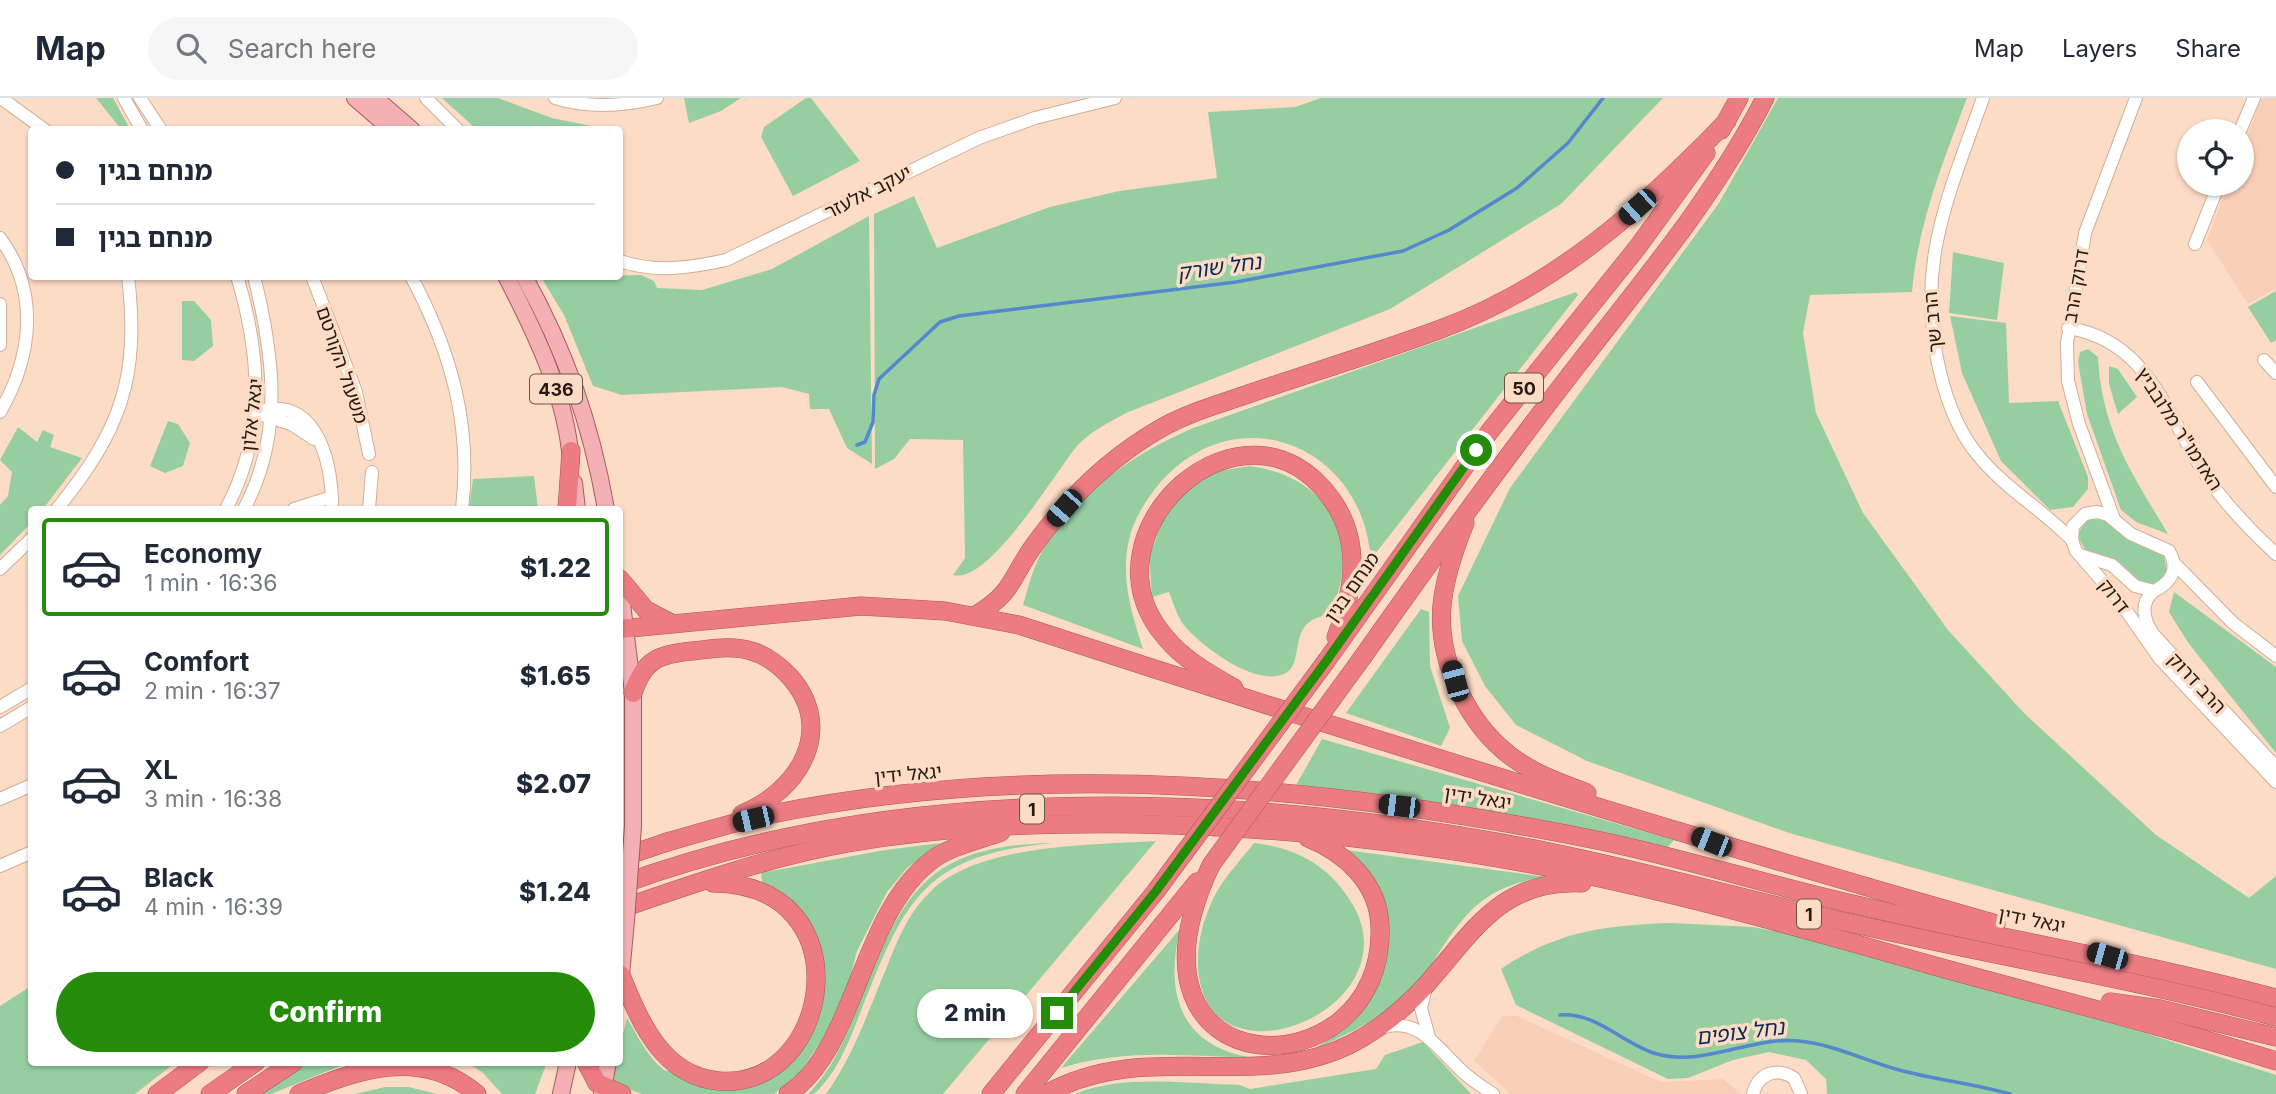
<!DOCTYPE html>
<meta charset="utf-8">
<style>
body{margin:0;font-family:Inter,"Noto Sans Hebrew",sans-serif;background:#f6f6f7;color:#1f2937;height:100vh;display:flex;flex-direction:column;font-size:26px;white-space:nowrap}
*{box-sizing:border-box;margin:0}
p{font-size:23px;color:#747a83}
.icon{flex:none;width:38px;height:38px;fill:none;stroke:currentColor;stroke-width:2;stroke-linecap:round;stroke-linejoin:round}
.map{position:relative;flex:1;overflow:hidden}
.drawer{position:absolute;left:28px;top:408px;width:595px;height:560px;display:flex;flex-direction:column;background:#fff;border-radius:7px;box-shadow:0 2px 5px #0004}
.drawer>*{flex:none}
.banner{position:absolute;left:28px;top:28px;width:595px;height:154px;border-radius:7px;box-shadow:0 2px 5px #0004;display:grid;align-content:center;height:154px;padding:0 28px;background:#fff}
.fabs{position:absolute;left:2177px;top:21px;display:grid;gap:14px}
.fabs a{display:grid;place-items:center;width:77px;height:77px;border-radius:50%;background:#fff;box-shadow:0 2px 5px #0004;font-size:35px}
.end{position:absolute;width:32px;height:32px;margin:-16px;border:9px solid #248c08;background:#fff;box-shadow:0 0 0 4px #fff}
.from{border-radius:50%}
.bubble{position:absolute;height:49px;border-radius:24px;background:#fff;box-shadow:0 2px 5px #0004;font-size:23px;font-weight:800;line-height:49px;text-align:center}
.car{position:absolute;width:21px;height:42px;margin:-21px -10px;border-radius:9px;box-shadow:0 0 5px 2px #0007;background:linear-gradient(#222 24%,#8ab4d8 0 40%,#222 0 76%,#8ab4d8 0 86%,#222 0)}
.banner b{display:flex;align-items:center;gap:24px;height:66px;font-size:26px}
.banner b+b{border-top:2px solid #e0e1e3}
.banner i{width:18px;height:18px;background:#1f2937}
ul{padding:12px 0 0;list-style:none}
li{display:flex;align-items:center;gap:21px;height:98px;margin:0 14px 10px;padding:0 14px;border:4px solid transparent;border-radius:7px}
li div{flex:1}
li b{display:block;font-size:26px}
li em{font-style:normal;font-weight:800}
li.active{border-color:#248c08}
li>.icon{width:63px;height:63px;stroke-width:1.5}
.action{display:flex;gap:14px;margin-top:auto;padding:14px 28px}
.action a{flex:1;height:80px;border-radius:42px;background:#248c08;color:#fff;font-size:28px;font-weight:800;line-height:80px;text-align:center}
header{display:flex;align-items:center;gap:42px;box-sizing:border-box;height:98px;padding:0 35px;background:#fff;border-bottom:2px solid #e0e1e3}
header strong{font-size:33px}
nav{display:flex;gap:38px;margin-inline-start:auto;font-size:24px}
.search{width:490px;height:63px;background:#f6f6f7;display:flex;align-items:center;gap:18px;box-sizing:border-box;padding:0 24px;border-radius:38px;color:#747a83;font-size:26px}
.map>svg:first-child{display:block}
.built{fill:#f8cfb6}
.green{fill:#96cea2}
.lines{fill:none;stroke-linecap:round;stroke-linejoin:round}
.stream{stroke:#5388cd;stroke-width:3.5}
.minor-casing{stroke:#cfae9a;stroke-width:14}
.major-casing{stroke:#a6595a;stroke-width:18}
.highway-casing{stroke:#a6595a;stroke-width:19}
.minor{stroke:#fff;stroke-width:12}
.major{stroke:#f4b0b4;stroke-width:16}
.highway{stroke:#ec7c82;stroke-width:18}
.major-bridge-casing{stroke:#a6595a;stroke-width:18;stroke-linecap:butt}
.highway-bridge-casing{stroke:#a6595a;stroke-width:19;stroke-linecap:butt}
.major-bridge{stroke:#f4b0b4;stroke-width:16}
.highway-bridge{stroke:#ec7c82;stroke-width:18}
.route{stroke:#248c08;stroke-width:9}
.labels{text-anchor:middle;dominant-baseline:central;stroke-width:7;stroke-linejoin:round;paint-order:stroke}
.shield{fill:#fddcc6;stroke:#665447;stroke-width:2}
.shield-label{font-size:18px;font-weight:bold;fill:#251911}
.street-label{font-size:19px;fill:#251911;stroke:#fddcc6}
.water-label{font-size:21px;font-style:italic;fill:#052a56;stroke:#fddcc6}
</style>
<header>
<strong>Map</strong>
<div class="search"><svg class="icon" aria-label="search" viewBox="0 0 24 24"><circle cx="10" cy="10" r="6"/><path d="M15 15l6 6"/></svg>Search here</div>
<nav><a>Map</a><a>Layers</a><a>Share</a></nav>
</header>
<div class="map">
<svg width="2276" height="996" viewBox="0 0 2276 996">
<rect width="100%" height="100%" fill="#fddcc6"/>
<g class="built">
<polygon points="2262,0 2276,0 2276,190 2248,206 2207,142 2228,86 2242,86 2242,52"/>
<polygon points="1502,918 1517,918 1661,984 1723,981 1741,996 1511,996 1474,963"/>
</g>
<g class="green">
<polygon points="96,0 113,0 130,31 121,31"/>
<polygon points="442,0 498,0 552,20 596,29 594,32 476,31"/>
<polygon points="684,0 741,0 721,13 689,25"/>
<polygon points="806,0 811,0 860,63 793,98 761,39 764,29"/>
<path d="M1321,0h342l-102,106 -171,105 -264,104c-16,9 -37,19 -49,33 -21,25 -88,139 -124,129l12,-17 -2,-118 -53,-1 -16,20 -19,10 -1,-255 40,-18 23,52 113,-41 69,-16 98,-13 -9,-66 87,-5z"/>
<path d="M1778,0h189c-24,64 -49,125 -55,194l-102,3 -7,38 13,80 47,100 85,117 76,83 132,122 93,63 27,-22v93l-487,-136 -202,-72 -71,-36 -31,-39 -23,-45 -4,-45 52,-108 209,-285z"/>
<polygon points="869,118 872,366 847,350 829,311 810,311 809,296 782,289 622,297 593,288 564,217 541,179 641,177 654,183 657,190 702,192 772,171"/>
<polygon points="1953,154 2004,165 1997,222 1949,215"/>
<polygon points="2276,193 2276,242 2271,245 2248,209"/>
<path d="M1576,194l2,3 -203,259 -5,-2c-13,-111 -137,-155 -211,-68 -13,16 -26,36 -30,56 -9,38 3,74 14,109l-120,-44c6,-21 11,-42 23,-60 35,-55 91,-94 150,-118z"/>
<polygon points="182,203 194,203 211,222 213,248 194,263 182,262"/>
<polygon points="1950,218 2006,225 2009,305 2058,303 2088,379 2088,391 2073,409 2050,412 2001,363 1962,275"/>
<path d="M2088,251l10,8c4,75 34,116 70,177l-32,-12 -15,-12 -34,-96 -9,-52 2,-10z"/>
<polygon points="2109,268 2118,271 2137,299 2118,316 2109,286"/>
<polygon points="168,323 178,326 190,345 183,368 165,375 150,368"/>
<polygon points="18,329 37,344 43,332 54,337 50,349 82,360 43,411 32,411 31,425 0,457 0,407 8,398 12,374 0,362"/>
<path d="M1250,368c80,11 113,75 80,149 -45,4 -24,47 -44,58 -28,15 -79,-23 -98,-43 -10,-10 -14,-25 -19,-38l-17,5 -3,-40 15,-40 15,-20 34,-25z"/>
<polygon points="534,378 538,411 469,411 473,381"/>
<path d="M2088,420l18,3 22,19 36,15 3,18c-23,26 -30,1 -49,-11 -10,-6 -22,-8 -32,-11l-9,-16z"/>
<polygon points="2174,494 2276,569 2276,655 2189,546 2169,514"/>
<polygon points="1421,511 1429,514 1430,568 1450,630 1441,648 1346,615"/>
<polygon points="1322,641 1674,742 1665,752 1539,722 1295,689"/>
<path d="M1156,743l-213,253h-117c28,-39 43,-85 62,-130 11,-27 21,-52 43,-73 48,-47 160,-46 225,-50z"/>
<path d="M941,745l-34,25 -20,24 -30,59 -8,31 -22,52 -28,39 -25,21h-132l-32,-12 5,-20h5v-16l7,-28c10,17 21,40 37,52 94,24 192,-42 149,-137 -11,-24 -27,-43 -51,-51l-1,-9 124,-23z"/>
<path d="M1054,745c-133,12 -149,58 -195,173 -11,28 -22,57 -45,78h-6c25,-26 37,-55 50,-88 44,-110 65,-161 196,-163z"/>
<path d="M1254,745c43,5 76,23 99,62 58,101 -132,182 -153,77 -6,-27 1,-58 13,-83 9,-20 28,-39 41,-56z"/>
<path d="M1346,752l201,27c-58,8 -79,30 -109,77 -7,10 -12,23 -21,31 -31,30 -64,48 -104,64 47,-24 88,-77 72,-133 -6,-22 -27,-46 -39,-66z"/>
<path d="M1672,825l81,4 47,9 342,96 134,43v19h-449l-1,-15 -20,-19 -37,-8 -36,8 -45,18 -20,1 -152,-74 -15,-36c56,-38 105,-44 171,-46z"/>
<path d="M1180,831c-16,66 1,118 74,129 -65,-2 -130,-10 -193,10z"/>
<polygon points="31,888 32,964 176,964 135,996 0,996 0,908"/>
<path d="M1423,944l48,52h-396c48,-20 113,-10 165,-9l10,4 126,-20 9,-14z"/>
<polygon points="301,964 350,964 271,996 254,996"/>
<polygon points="466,964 547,964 535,996 502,996 482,974"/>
<polygon points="385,989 409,989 437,996 355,996"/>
</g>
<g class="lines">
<g class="stream">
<polyline points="857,347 865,344 873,324 874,297 879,281 940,224 959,218 1236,184 1403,153 1449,132 1517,90 1568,45 1603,0"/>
<path d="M1560,917c37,-3 64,30 97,39 47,13 95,-18 142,-13 33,3 65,19 97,28 37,11 77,14 114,25"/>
</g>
<defs>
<g id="minor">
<polyline points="1,0 45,32"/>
<polyline points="124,0 142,32"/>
<polyline points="140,0 161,32"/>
<polyline points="426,0 458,32"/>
<path d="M555,0c32,10 69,8 102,0"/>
<path d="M1983,0c-34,97 -69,168 -43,274 7,29 18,59 37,82 27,34 65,55 95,86"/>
<polyline points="2240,33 2254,0"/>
<path d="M0,140c40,54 32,119 0,174"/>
<polyline points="2195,146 2219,86"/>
<path d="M620,163c35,12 70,7 106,-1l253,-122 56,-20 80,-20"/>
<polyline points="312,178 356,294 369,356"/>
<path d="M411,178c40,75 61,149 51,233"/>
<polyline points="0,206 0,247"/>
<path d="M2068,230c80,12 98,86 137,146 19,29 45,56 71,80"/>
<polyline points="2264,262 2276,275"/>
<polyline points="2197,284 2276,389"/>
<path d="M264,312c56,-12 69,60 68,99"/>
<polyline points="265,318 291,326 314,341"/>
<path d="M57,411c64,-79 83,-131 71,-233"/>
<path d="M226,411c40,-75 35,-153 11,-233"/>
<path d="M244,411c40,-75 30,-153 10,-233"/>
<polyline points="294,411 332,399"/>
<polyline points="369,411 372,374"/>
<polyline points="2114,421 2079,326 2068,283 2067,245 2085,135 2136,0"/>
<path d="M2080,457l32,10 23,21 19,5c18,-9 25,-22 15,-40l-38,-17 -23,-19 -11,-3 -12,2 -12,12 -1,14 4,11 42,48 42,60 116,123"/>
<polyline points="2175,466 2233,525 2276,558"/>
<polyline points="0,471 32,440"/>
<path d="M2154,493c-15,12 -10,29 -1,43l123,133"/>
<polyline points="0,609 32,590"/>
<polyline points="0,628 32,609"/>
<polyline points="0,701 32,687"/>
<polyline points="0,768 32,754"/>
<polyline points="1426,889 1421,910 1429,939"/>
<path d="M1381,930c37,-13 57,21 81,43 9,9 21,16 31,23"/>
<path d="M1753,996c5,-21 24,-27 41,-16l7,16"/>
</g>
<g id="major">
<polyline points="355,0 392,32"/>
<polyline points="375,0 412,32"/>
<path d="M506,178c30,58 60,120 65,185"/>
<path d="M524,178c42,76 67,148 82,233"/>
<polyline points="574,385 577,411"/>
<polyline points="620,489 633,595 633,728"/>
<polyline points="620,887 626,823"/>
<polyline points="561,996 568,964"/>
<polyline points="602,996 608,964"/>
</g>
<g id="highway">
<polyline points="1721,32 1739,0"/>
<polyline points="567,411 571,353"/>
<path d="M1465,425c-11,27 -20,53 -23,82 -5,58 28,125 77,157 21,14 45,22 68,31"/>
<polyline points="620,481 646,512 671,525"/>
<path d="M976,517c39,-23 35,-39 59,-71 34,-47 77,-88 128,-117 29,-16 63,-25 94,-36 60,-20 121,-39 181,-61 116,-42 204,-121 289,-209"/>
<path d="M620,531l241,-23 84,5 74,14c324,106 650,206 977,299"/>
<path d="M1362,560c69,-98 140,-195 214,-291 67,-86 139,-171 189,-269"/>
<polyline points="1327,562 1490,333 1637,150 1706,55"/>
<path d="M1234,590c-24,-14 -50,-28 -68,-50 -92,-103 79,-261 166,-138 30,42 22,91 4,137"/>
<path d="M633,595c11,-34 27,-39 59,-42 20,-2 40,-6 59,0 16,4 29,15 40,27 45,53 7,113 -49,136"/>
<path d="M661,746c37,-11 74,-22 111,-30 272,-55 560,-28 829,27 86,18 170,45 256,64 139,33 280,56 419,93"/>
<polyline points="620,760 670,743"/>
<path d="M1211,767c-108,229 175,229 169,62 -1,-44 -35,-74 -72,-89"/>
<path d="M620,787c281,-104 613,-93 904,-38 108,20 214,51 322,75 143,33 288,57 430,95"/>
<path d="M620,811c75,-26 150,-52 228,-66 96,-17 193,-20 289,-19 100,2 198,10 297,24 167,23 336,71 497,117 115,32 231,60 345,96"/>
<path d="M621,877c19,47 41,101 98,106 113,10 147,-197 -6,-198"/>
<polyline points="2110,904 2160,911 2276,939"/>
<polyline points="586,964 597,985 622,996"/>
<polyline points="157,996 200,964"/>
<polyline points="210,996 256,964"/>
<polyline points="246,996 294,964"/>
<path d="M299,996c59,-25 123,-47 178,0"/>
<path d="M788,996c69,-45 71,-179 144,-234 19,-14 47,-20 69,-28"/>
<polyline points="991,996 1156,793"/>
<polyline points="1025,996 1197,784"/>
<path d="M1046,996c100,-56 207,-1 305,-50 29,-15 53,-35 75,-59 47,-53 75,-106 156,-102"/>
</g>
</defs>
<use href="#minor" class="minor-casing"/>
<use href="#major" class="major-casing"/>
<use href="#highway" class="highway-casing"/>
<use href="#minor" class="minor"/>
<use href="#major" class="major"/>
<use href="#highway" class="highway"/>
<defs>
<polyline id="major-bridge" points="626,823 633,728"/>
<g id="highway-bridge">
<polyline points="1211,767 1362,560"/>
<polyline points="1156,793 1327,562"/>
</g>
</defs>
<use href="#major-bridge" class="major-bridge-casing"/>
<use href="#highway-bridge" class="highway-bridge-casing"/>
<use href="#major-bridge" class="major-bridge"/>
<use href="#highway-bridge" class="highway-bridge"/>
</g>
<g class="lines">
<polyline class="route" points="1057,915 1156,793 1327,562 1476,352"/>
</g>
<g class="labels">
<g class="shield">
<rect x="1505" y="275.5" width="38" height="29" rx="5"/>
<rect x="530" y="276.5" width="52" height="29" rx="5"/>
<rect x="1020" y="696.5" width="24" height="29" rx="5"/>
<rect x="1797" y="801.5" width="24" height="29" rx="5"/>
</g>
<g class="shield-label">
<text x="1524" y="290">50</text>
<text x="556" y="291">436</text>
<text x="1032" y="711">1</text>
<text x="1809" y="816">1</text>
</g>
<g class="street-label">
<text transform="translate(868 94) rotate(-27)">יעקב אלעזר</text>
<text transform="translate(2076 188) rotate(-80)">דרוק הרב</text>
<text transform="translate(1933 224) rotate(-95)">הרב שך</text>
<text transform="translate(342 267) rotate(71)">משעול הקורטם</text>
<text transform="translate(252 317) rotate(-84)">יגאל אלון</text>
<text transform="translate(2179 331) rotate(57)">האדמו"ר מלובביץ</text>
<text transform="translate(1352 489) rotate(-55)">מנחם בגין</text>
<text transform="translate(2114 498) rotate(52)">דרוק</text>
<text transform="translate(2197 585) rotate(47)">הרב דרוק</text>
<text transform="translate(908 676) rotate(-5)">יגאל ידין</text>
<text transform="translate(1478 700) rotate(9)">יגאל ידין</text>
<text transform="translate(2032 822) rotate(11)">יגאל ידין</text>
</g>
<g class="water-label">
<text transform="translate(1219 169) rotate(-8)">נחל שורק</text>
<text transform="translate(1740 934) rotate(-7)">נחל צופים</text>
</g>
</g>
</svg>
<div class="fabs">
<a><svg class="icon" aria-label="locate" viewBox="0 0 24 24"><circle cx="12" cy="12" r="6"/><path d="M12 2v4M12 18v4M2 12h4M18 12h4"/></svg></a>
</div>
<i class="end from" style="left:1476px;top:352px"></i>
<i class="end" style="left:1057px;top:915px"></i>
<div class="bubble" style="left:917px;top:891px;width:116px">2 min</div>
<i class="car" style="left:1637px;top:109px;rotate:228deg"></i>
<i class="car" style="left:1064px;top:410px;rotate:221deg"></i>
<i class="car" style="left:1455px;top:583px;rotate:345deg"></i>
<i class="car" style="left:1399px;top:708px;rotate:277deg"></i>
<i class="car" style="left:753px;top:721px;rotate:257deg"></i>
<i class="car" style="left:1711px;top:744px;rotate:292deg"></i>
<i class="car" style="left:2107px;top:858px;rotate:286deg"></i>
<div class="banner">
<b><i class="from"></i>מנחם בגין</b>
<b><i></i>מנחם בגין</b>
</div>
<section class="drawer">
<ul>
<li class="active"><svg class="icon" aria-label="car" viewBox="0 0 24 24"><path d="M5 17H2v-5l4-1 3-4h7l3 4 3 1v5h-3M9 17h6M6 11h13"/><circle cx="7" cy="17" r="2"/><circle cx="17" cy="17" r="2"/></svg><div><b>Economy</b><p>1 min · 16:36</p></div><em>$1.22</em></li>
<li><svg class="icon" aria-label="car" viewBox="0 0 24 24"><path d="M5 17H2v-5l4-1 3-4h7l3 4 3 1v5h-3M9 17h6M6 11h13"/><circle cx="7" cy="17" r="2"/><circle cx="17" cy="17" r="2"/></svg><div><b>Comfort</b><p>2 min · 16:37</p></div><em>$1.65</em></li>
<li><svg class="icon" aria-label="car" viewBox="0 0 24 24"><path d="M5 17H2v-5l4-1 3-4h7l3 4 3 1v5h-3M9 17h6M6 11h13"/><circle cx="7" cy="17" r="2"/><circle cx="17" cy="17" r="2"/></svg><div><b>XL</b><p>3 min · 16:38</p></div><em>$2.07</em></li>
<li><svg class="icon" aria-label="car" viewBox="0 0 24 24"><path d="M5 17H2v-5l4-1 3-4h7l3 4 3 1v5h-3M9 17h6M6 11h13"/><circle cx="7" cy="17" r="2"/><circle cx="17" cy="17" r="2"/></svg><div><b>Black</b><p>4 min · 16:39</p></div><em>$1.24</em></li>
</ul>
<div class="action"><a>Confirm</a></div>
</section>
</div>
